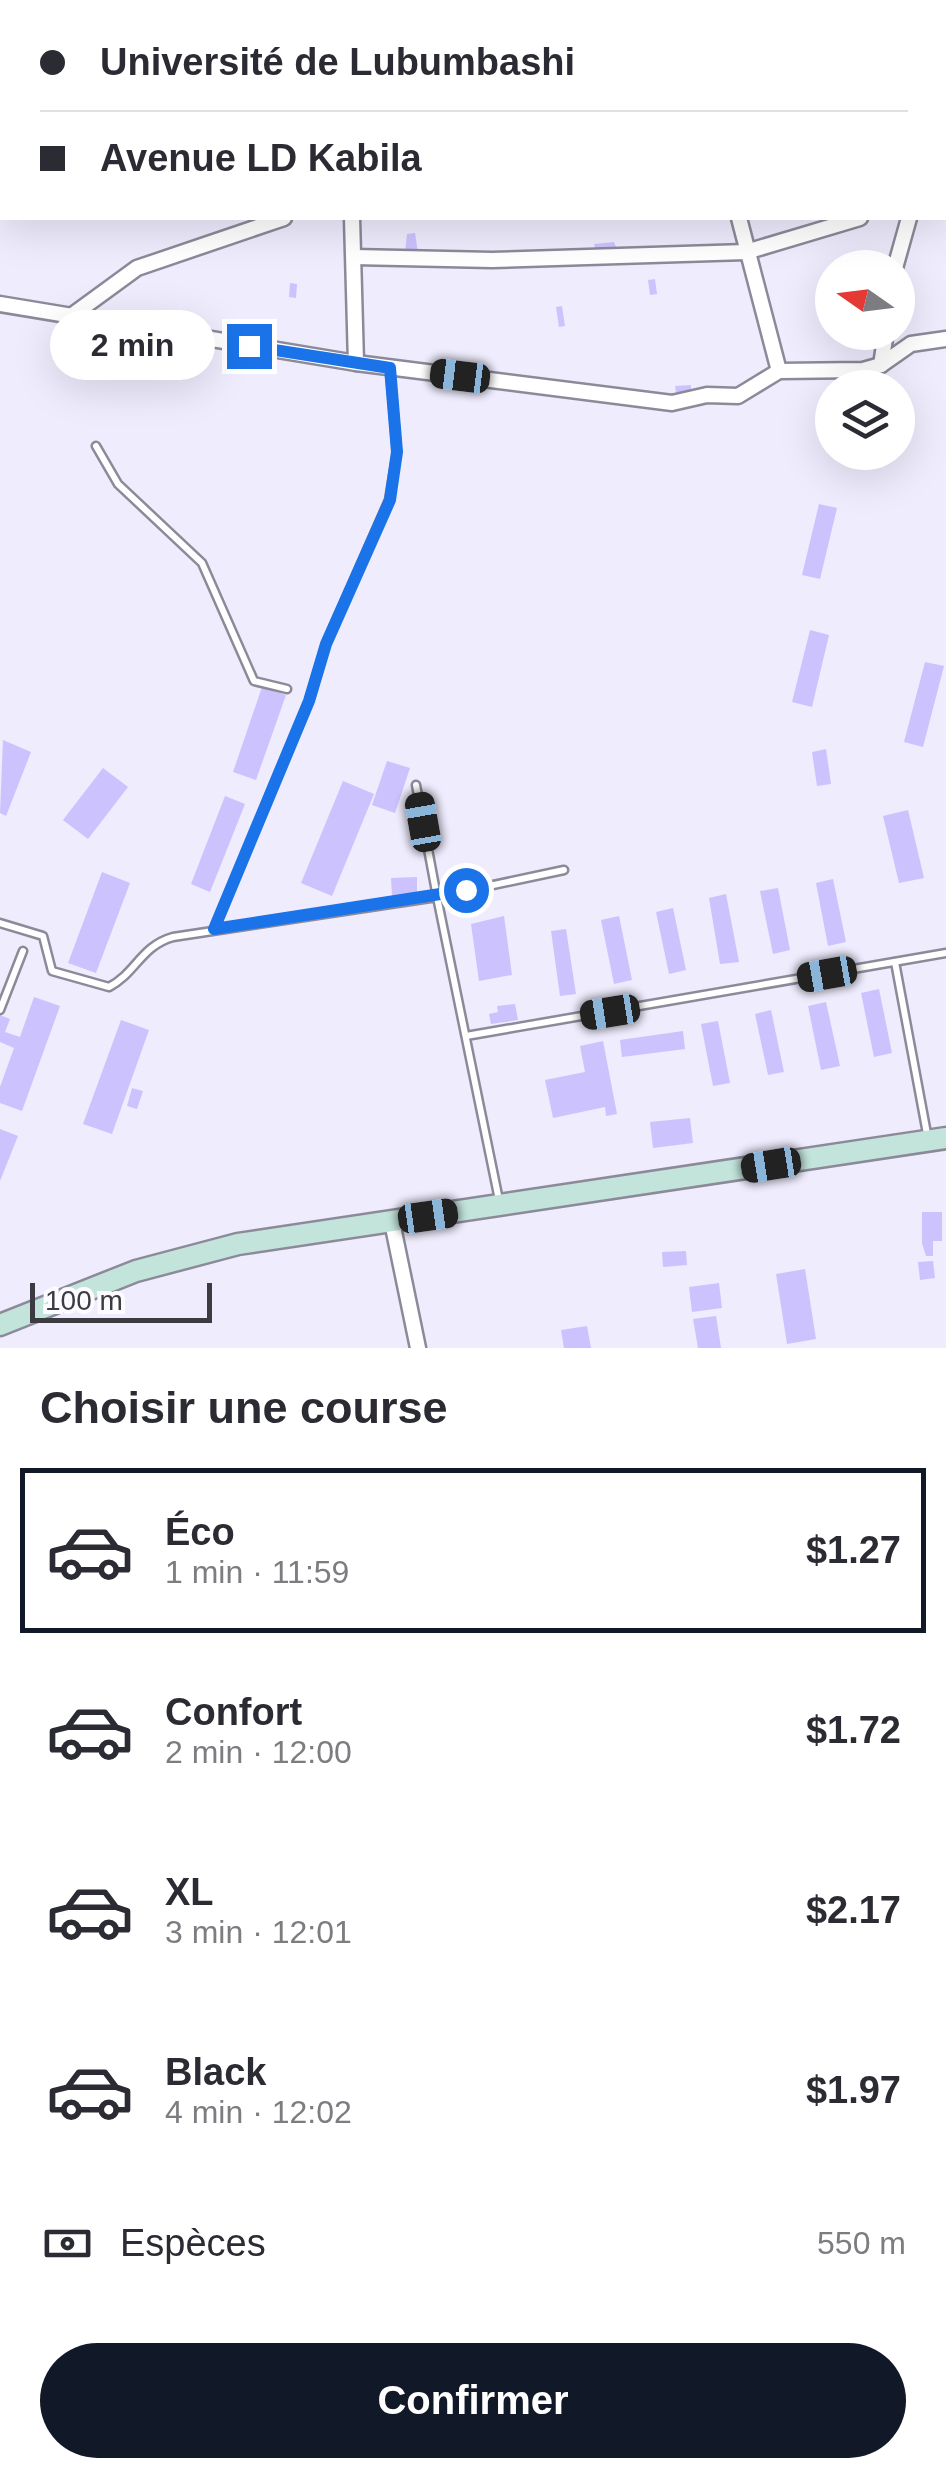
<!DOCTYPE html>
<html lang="fr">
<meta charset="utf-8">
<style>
body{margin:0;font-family:Helvetica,sans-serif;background:#f2f2f3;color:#2b2b33;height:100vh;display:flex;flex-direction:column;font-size:38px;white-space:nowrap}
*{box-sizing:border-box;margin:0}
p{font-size:32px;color:#7c7c81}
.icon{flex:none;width:55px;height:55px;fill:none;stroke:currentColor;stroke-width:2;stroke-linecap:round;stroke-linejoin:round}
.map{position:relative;height:1348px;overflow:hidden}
.side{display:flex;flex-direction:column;background:#fff;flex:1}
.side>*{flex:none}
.banner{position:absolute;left:0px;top:0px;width:948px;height:220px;box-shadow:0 10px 40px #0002;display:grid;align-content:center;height:220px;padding:0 40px;background:#fff}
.needle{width:65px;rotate:284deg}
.buttons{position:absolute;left:815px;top:250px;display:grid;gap:20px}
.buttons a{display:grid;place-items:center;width:100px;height:100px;border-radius:50%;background:#fff;box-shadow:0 10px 40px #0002;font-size:50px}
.scale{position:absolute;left:30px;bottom:25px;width:182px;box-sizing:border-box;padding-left:10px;border:5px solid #3c3b41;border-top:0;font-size:28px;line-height:35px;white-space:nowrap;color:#3c3b41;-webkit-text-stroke:8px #fcfbff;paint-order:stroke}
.end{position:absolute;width:45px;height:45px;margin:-22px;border:12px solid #1a73e8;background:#fff;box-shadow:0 0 0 5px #fff}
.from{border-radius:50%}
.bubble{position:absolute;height:70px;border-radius:35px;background:#fff;box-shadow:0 10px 40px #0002;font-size:32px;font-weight:600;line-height:70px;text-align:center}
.car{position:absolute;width:30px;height:60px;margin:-30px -15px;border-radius:12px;box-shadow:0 0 8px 2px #0007;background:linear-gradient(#222 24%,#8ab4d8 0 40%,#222 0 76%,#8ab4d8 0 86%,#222 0)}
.banner b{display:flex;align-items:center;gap:35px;height:95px;font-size:38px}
.banner b+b{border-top:2px solid #e1e1e2}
.banner i{width:25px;height:25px;background:#2b2b33}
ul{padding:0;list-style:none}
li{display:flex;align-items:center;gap:30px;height:165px;margin:0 20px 15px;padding:0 20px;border:5px solid transparent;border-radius:0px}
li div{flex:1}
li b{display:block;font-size:38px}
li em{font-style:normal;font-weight:600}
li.current{border-color:#111827}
li>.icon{width:90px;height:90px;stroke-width:1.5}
h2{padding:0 40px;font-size:45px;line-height:120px}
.pay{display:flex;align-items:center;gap:25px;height:110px;padding:0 40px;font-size:38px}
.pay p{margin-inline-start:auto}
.primary-button{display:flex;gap:20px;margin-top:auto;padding:20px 40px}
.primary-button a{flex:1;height:115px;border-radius:60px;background:#111827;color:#fff;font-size:40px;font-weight:600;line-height:115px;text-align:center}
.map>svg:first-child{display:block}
.building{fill:#ccc3fe}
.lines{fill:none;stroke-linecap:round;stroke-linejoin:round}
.lane-casing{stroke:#8c8a99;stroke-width:11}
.street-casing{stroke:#8c8a99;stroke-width:19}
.secondary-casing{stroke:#8c8a99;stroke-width:25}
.lane{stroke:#fff;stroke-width:6}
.street{stroke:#fff;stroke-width:14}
.secondary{stroke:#c3e4db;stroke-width:20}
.route{stroke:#1a73e8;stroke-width:12}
</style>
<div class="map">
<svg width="946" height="1348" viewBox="0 0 946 1348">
<rect width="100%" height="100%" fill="#eeecfd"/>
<g class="building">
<polygon points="415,233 418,253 405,252 407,234"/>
<polygon points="614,242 616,247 596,253 594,244"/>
<polygon points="655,279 657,294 650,295 648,280"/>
<polygon points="290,283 297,284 296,298 289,297"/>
<polygon points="562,306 565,326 559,327 556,307"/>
<polygon points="691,385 691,392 676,392 675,386"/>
<polygon points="819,504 837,508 820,579 802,575"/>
<polygon points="810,630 829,635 812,707 792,702"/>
<polygon points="925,662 944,666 923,747 904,742"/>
<polygon points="262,687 286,695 256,780 233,772"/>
<polygon points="3,740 31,752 6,816 0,813"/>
<polygon points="826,749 831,784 817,786 812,752"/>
<polygon points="387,761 410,768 395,813 372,805"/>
<polygon points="103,768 128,787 88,839 63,820"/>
<polygon points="343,781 374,794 332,896 301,883"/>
<polygon points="225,796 245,804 210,892 191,884"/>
<polygon points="908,810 924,878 899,883 883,816"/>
<polygon points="102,872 130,883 96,973 68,963"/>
<polygon points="417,877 417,895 392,896 391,878"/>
<polygon points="833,879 846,942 828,946 816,883"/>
<polygon points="778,888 790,950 773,954 760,891"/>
<polygon points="726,894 739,962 720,964 709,898"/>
<polygon points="673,908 686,970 669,974 656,912"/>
<polygon points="504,916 512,975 479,981 471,924"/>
<polygon points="619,916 632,980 614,984 601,920"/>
<polygon points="566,929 576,994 560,996 551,931"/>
<polygon points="879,989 892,1053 874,1057 861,993"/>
<polygon points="34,997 60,1006 22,1111 0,1103 0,1087 14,1048 0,1042 0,1015 10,1019 5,1032 20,1037"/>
<polygon points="826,1002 840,1066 821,1070 808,1006"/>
<polygon points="515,1004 518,1020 491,1024 489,1014 498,1012 497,1006"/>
<polygon points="771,1010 784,1072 768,1075 755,1014"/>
<polygon points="121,1020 149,1030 112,1134 83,1124"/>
<polygon points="718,1021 730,1083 713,1086 701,1024"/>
<polygon points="683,1031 685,1049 622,1057 620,1040"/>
<polygon points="603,1041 617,1114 606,1116 605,1107 553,1118 545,1080 585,1072 580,1046"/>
<polygon points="132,1088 143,1091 137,1109 127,1106"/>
<polygon points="690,1118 693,1143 653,1148 650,1122"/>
<polygon points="0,1129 18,1136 0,1181"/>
<polygon points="922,1212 942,1212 942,1241 933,1241 933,1256 926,1256 922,1243"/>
<polygon points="686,1251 687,1265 663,1267 662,1252"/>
<polygon points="933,1261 935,1278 920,1280 918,1262"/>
<polygon points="805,1269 816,1339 787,1344 776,1274"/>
<polygon points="719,1283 722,1308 692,1312 689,1287"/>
<polygon points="716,1316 721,1348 698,1348 693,1319"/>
<polygon points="587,1326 591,1348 564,1348 561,1330"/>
</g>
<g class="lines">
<defs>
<g id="lane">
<polyline points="96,446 118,484 202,563 254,681 287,689"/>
<polyline points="416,785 437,897 564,870"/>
<path d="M0,923l43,13 9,35 57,16c27,-14 32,-41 64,-50l264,-40 62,303"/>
<polyline points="214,929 309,701 326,644 389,500 397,452 390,369"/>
<polyline points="895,962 928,1139"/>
<polyline points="0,1010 23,951"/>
<polyline points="466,1036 946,953"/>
</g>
<g id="street">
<polyline points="346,0 346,2"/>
<polyline points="474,0 474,2"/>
<polyline points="662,0 663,2"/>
<polyline points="804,0 804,2"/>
<polyline points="935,0 935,2"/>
<polyline points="0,27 2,27"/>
<polyline points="945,68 946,65"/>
<polyline points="0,124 2,124"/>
<polyline points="352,218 356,363"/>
<polyline points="739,218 779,371"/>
<polyline points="354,257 492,260 746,252 860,218"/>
<polyline points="895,268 909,218"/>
<polyline points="0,304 356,363 672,403 707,395 738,396 779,371 863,370 881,365 911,344 946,339"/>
<polyline points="74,314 137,268 284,218"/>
<polyline points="881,365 886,332"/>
<polyline points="392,1222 418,1348"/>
</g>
<polyline id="secondary" points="0,1325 136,1271 238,1244 946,1138"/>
</defs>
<use href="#lane" class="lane-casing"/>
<use href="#street" class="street-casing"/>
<use href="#secondary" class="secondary-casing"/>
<use href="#lane" class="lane"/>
<use href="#street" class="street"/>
<use href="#secondary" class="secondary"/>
</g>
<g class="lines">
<polyline class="route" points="249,346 390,368 397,452 390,500 326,644 309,701 214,929 466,890"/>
</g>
</svg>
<div class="buttons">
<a><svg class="needle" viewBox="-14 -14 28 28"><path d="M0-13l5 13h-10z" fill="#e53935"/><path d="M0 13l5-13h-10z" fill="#7c7c81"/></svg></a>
<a><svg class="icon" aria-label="layers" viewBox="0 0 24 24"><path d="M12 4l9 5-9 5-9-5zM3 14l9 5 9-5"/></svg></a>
</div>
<div class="scale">100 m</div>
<i class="end from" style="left:466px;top:890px"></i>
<i class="end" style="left:249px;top:346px"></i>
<div class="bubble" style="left:50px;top:310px;width:165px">2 min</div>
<i class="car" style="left:460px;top:376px;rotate:277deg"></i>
<i class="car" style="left:423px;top:822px;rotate:350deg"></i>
<i class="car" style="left:827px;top:974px;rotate:260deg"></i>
<i class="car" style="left:610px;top:1012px;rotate:261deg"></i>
<i class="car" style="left:771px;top:1165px;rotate:261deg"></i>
<i class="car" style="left:428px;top:1216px;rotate:82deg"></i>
<div class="banner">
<b><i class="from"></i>Université de Lubumbashi</b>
<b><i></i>Avenue LD Kabila</b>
</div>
</div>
<section class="side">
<h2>Choisir une course</h2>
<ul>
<li class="current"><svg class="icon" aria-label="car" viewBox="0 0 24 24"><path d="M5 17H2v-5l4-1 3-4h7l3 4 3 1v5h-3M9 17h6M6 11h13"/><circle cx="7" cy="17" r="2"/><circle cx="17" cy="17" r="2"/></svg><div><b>Éco</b><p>1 min · 11:59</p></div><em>$1.27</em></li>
<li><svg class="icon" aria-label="car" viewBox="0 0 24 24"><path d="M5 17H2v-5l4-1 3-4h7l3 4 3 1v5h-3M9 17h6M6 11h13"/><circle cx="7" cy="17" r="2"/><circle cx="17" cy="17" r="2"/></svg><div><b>Confort</b><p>2 min · 12:00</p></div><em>$1.72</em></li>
<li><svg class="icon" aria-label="car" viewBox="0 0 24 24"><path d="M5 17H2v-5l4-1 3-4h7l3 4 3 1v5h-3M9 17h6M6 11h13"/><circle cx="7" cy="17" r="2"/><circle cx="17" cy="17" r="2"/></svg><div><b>XL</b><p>3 min · 12:01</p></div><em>$2.17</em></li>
<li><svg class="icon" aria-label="car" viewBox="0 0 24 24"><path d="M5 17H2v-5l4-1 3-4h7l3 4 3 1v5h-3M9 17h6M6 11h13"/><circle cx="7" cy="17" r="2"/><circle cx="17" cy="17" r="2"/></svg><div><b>Black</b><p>4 min · 12:02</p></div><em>$1.97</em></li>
</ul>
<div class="pay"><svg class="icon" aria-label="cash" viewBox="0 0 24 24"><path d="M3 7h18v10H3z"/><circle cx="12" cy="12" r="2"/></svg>Espèces<p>550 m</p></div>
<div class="primary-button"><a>Confirmer</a></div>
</section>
